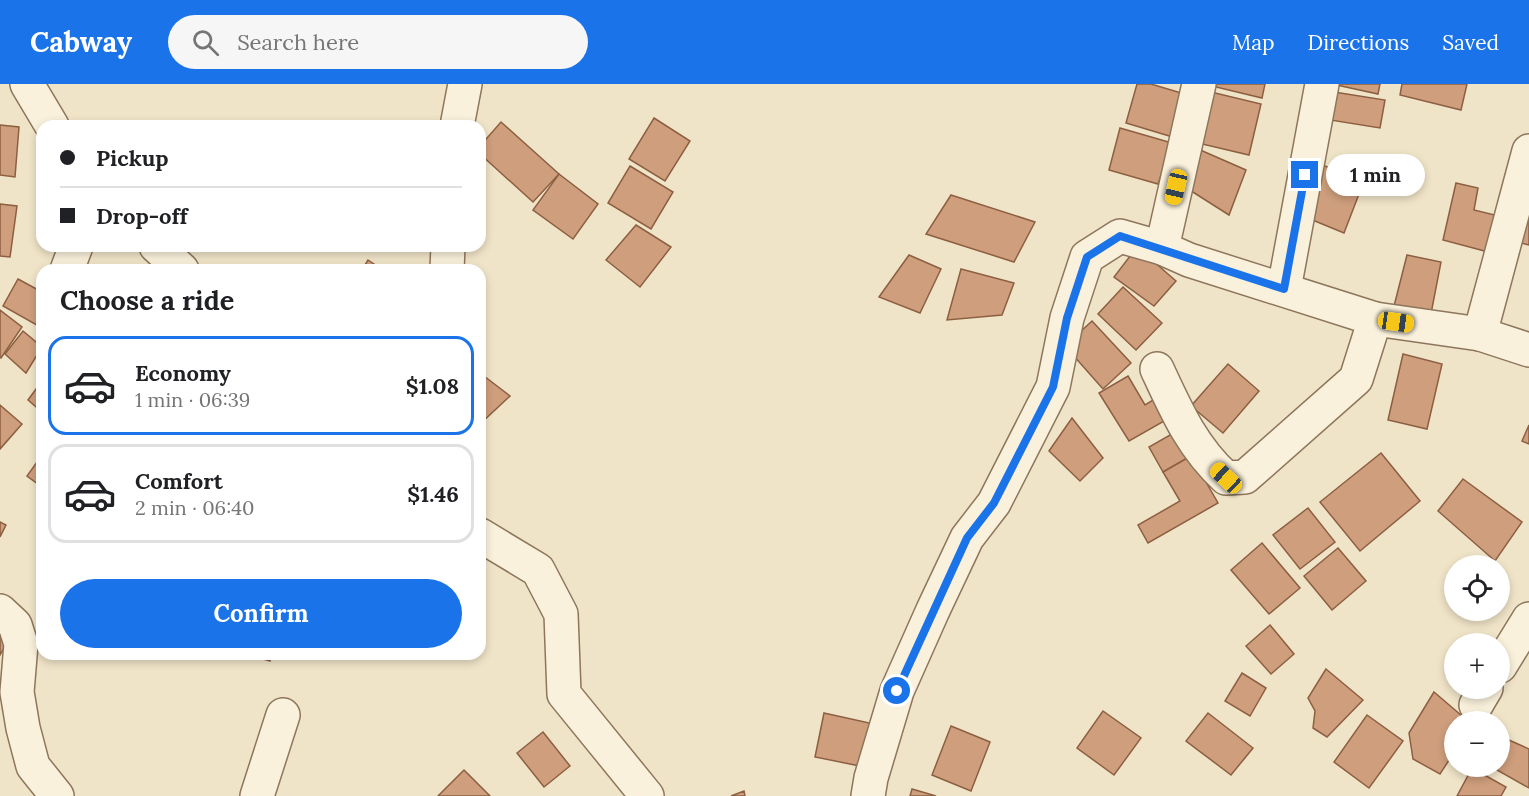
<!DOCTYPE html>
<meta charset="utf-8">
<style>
body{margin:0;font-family:Lora,serif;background:#f6f6f6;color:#202124;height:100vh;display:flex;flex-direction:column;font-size:22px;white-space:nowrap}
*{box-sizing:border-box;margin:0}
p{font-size:20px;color:#757577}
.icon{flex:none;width:33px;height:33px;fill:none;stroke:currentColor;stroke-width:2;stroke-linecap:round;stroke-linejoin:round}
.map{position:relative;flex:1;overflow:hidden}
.details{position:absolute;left:36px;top:180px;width:450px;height:396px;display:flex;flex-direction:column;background:#fff;border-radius:18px;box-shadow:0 3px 9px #0003}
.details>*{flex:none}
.guide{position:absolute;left:36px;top:36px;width:450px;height:132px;border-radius:18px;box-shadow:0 3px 9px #0003;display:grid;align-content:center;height:132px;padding:0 24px;background:#fff}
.controls{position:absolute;left:1444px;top:471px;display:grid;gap:12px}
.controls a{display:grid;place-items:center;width:66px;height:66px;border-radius:50%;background:#fff;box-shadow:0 3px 9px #0003;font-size:30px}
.end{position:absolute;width:27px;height:27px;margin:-14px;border:8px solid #1a73e8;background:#fff;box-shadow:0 0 0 3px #fff}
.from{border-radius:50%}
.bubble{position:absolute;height:42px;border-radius:21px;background:#fff;box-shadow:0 3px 9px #0003;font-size:20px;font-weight:700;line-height:42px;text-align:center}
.car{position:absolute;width:18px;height:36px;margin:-18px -9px;border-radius:8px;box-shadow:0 0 4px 2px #0007;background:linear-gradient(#f5c518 24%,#345 0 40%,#f5c518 0 76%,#345 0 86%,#f5c518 0)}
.guide b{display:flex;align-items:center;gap:21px;height:57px;font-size:22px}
.guide b+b{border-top:2px solid #e0e0e0}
.guide i{width:15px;height:15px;background:#202124}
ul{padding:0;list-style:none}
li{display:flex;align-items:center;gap:18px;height:99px;margin:0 12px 9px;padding:0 12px;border:3px solid #e0e0e0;border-radius:18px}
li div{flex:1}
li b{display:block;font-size:22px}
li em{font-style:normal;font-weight:700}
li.selected{border-color:#1a73e8}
li>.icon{width:54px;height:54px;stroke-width:1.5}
h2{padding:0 24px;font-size:27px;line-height:72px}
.button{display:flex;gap:12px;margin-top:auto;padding:12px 24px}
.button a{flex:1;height:69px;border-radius:36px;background:#1a73e8;color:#fff;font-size:24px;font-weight:700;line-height:69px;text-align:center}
header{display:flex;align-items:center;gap:36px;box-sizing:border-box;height:84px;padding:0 30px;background:#1a73e8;color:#fff}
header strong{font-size:28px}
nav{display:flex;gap:33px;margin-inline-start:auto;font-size:21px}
.search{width:420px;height:54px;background:#f6f6f6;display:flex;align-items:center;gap:15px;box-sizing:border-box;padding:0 21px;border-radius:33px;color:#757577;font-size:22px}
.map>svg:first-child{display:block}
.building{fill:#cf9f7d;stroke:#8d5f41;stroke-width:1.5}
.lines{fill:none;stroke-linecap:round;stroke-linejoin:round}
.street-casing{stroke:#8d765c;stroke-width:36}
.street{stroke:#faf1dc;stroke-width:33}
.route{stroke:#1a73e8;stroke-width:8}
</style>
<header>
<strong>Cabway</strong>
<div class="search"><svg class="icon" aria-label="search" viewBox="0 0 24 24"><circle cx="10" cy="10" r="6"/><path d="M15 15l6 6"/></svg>Search here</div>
<nav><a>Map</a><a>Directions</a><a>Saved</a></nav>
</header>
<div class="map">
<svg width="1529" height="712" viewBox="0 0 1529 712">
<rect width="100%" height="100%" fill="#f0e4c8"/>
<g class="building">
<polygon points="1137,0 1151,0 1188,11 1176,54 1126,39"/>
<polygon points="1213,0 1265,0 1262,14 1212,2"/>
<polygon points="1332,0 1380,0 1378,10"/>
<polygon points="1402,0 1467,0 1461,26 1400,11"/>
<polygon points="1211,8 1261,20 1249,71 1198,59"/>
<polygon points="1334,8 1385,16 1380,44 1330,36"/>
<polygon points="654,34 690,57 665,97 629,75"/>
<polygon points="501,38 559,90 533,118 480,70 480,62"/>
<polygon points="0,41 19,43 15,93 0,91"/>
<polygon points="1120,44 1172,59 1158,100 1109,86"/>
<polygon points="1198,65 1246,86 1229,131 1177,98"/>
<polygon points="1317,79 1364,97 1344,149 1310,135"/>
<polygon points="630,82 673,108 651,145 608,119"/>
<polygon points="559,90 598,120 573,155 533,126"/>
<polygon points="1456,99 1478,104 1474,126 1507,134 1496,170 1443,156"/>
<polygon points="951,111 1035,138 1014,178 926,150"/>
<polygon points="0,120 17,122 10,173 0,172"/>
<polygon points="1529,127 1529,161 1521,159"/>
<polygon points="636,141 671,163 640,203 606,176"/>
<polygon points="1137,163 1176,197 1154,222 1114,193"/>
<polygon points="909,171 941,185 920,229 879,213"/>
<polygon points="1407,171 1441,178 1429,240 1393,226"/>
<polygon points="368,176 383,186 362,186"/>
<polygon points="961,185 1014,199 1002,231 947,236"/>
<polygon points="18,195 42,208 42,244 3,222"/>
<polygon points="1123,203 1162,239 1136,266 1098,230"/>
<polygon points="0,226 22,243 1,274 0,273"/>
<polygon points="1092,237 1131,279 1103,305 1065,262"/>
<polygon points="23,247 42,263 26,289 5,270"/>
<polygon points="1403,270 1442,280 1427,345 1388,336"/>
<polygon points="1228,280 1259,307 1223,349 1191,322"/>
<polygon points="480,289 510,312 480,340"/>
<polygon points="1128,292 1145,321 1163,310 1173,332 1129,357 1099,309"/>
<polygon points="42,297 42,328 28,316"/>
<polygon points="0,321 22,340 0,365"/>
<polygon points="1072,334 1103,374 1080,397 1049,367"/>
<polygon points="1529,341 1529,360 1522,357"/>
<polygon points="1177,347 1191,372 1163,388 1149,363"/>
<polygon points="1381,369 1420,417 1360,467 1320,418"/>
<polygon points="42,371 42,403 27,392"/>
<polygon points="1191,372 1218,419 1148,459 1138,441 1180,417 1163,388"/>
<polygon points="1463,395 1522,438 1495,477 1438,427"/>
<polygon points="1308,424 1335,458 1300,485 1273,451"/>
<polygon points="0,438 6,441 0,453"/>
<polygon points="1262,459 1300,504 1269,530 1231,486"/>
<polygon points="1338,464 1366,497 1332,526 1304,492"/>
<polygon points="1270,541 1294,570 1271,590 1246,562"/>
<polygon points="0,545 11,552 0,571"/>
<polygon points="247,570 271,570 270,577"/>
<polygon points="1326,585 1363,616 1327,653 1313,644 1315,627 1308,614"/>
<polygon points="1242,589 1266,604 1250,632 1225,617"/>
<polygon points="1434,608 1469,638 1455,638 1455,667 1440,690 1413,675 1409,649"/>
<polygon points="1103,627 1141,654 1114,691 1077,664"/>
<polygon points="824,629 874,640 865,683 815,673"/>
<polygon points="1208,629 1253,664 1231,691 1186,657"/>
<polygon points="1367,631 1403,657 1369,704 1334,678"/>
<polygon points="951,642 990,658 971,707 932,691"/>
<polygon points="543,648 570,682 544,703 517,669"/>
<polygon points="1500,652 1529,665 1529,704 1490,682 1500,682"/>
<polygon points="1472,684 1506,703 1501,712 1457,712"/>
<polygon points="464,686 490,712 438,712"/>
<polygon points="912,705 936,712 910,712"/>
<polygon points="744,707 745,712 731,712"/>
</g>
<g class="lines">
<defs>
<g id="street">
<polyline points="27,0 52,42"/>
<polyline points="457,42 465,0"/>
<polyline points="156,162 182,186"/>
<polyline points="67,186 76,162"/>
<polyline points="447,186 448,162"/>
<polyline points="1284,205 1322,0"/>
<polyline points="1375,235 1480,250 1529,266"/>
<polyline points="1480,250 1529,67"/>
<path d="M1157,285c19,41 35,78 69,109l19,-1 111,-98 19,-60 -186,-59 -27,-12 37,-164"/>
<polyline points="480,451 538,486 561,530 564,610 647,712"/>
<polyline points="0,527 15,541 21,560 17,608 23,644 33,682 57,712"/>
<polyline points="1500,582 1529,535"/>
<polyline points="1476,621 1486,604"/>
<polyline points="257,712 283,631"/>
<polyline points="868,712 871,694 897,607 933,526 967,454 994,419 1053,303 1067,234 1087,173 1120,152 1162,164"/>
</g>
</defs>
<use href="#street" class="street-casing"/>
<use href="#street" class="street"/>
</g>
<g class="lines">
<polyline class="route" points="897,607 967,454 994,419 1053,303 1067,234 1087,173 1120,152 1284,205 1305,91"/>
</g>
</svg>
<div class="controls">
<a><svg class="icon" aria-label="locate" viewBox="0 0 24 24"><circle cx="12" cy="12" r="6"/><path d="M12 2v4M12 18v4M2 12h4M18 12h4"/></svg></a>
<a>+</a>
<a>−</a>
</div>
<i class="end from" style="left:897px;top:607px"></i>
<i class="end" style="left:1305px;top:91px"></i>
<div class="bubble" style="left:1326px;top:70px;width:99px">1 min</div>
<i class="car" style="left:1176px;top:103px;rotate:193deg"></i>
<i class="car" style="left:1396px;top:238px;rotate:98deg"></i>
<i class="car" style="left:1226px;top:394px;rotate:313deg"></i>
<div class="guide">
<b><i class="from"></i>Pickup</b>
<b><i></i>Drop-off</b>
</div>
<section class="details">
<h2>Choose a ride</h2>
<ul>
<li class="selected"><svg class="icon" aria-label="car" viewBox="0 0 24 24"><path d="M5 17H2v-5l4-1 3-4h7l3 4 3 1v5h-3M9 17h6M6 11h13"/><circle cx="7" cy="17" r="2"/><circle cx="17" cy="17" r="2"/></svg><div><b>Economy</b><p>1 min · 06:39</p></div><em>$1.08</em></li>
<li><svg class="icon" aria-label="car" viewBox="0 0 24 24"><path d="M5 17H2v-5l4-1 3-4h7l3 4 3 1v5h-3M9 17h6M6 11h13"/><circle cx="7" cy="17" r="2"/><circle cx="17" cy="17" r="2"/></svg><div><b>Comfort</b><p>2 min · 06:40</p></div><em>$1.46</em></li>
</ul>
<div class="button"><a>Confirm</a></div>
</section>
</div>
